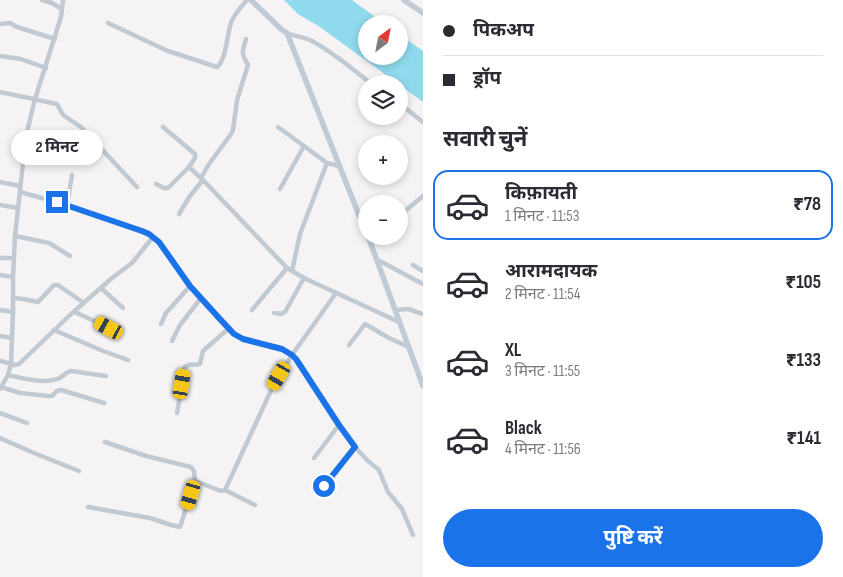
<!DOCTYPE html>
<html lang="hi">
<meta charset="utf-8">
<style>
body{margin:0;font-family:"Sofia Sans Condensed","Noto Sans Devanagari",sans-serif;background:#f2f2f3;color:#2b2b33;height:100vh;display:flex;flex-direction:column;font-size:19px;white-space:nowrap}
*{box-sizing:border-box;margin:0}
p{font-size:16px;color:#7c7c81}
.icon{flex:none;width:28px;height:28px;fill:none;stroke:currentColor;stroke-width:2;stroke-linecap:round;stroke-linejoin:round}
.map{position:relative;flex:1;overflow:hidden}
.panel{display:flex;flex-direction:column;background:#fff;width:420px}
.panel>*{flex:none}
.hud{display:grid;align-content:center;height:110px;padding:0 20px;background:#fff}
.needle{width:32px;rotate:32deg}
.buttons{position:absolute;left:358px;top:15px;display:grid;gap:10px}
.buttons a{display:grid;place-items:center;width:50px;height:50px;border-radius:50%;background:#fff;box-shadow:0 2px 8px #0003;font-size:25px}
.end{position:absolute;width:22px;height:22px;margin:-11px;border:6px solid #1a73e8;background:#fff;box-shadow:0 0 0 2px #fff}
.from{border-radius:50%}
.bubble{position:absolute;height:35px;border-radius:18px;background:#fff;box-shadow:0 2px 8px #0003;font-size:16px;font-weight:700;line-height:35px;text-align:center}
.car{position:absolute;width:15px;height:30px;margin:-15px -8px;border-radius:6px;box-shadow:0 0 4px 1px #0007;background:linear-gradient(#f5c518 24%,#345 0 40%,#f5c518 0 76%,#345 0 86%,#f5c518 0)}
.hud b{display:flex;align-items:center;gap:18px;height:48px;font-size:19px}
.hud b+b{border-top:1px solid #e1e1e2}
.hud i{width:12px;height:12px;background:#2b2b33}
ul{padding:0;list-style:none}
li{display:flex;align-items:center;gap:15px;height:70px;margin:0 10px 8px;padding:0 10px;border:2px solid transparent;border-radius:15px}
li div{flex:1}
li b{display:block;font-size:19px}
li em{font-style:normal;font-weight:700}
li.active{border-color:#1a73e8}
li>.icon{width:45px;height:45px;stroke-width:1.5}
h2{padding:0 20px;font-size:22px;line-height:60px}
.cta{display:flex;gap:10px;margin-top:auto;padding:10px 20px}
.cta a{flex:1;height:58px;border-radius:30px;background:#1a73e8;color:#fff;font-size:20px;font-weight:700;line-height:58px;text-align:center}
main{display:flex;flex:1;min-height:0}
.map>svg:first-child{display:block}
.water{fill:#90daee}
.lines{fill:none;stroke-linecap:round;stroke-linejoin:round}
.minor{stroke:#c1cad2;stroke-width:4.5}
.secondary{stroke:#c1cbd6;stroke-width:5.5}
.route{stroke:#1a73e8;stroke-width:6}
</style>
<main>
<div class="map">
<svg width="423" height="577" viewBox="0 0 423 577">
<rect width="100%" height="100%" fill="#f5f3f3"/>
<polygon class="water" points="284,0 352,0 385,24 366,24 366,56 399,56 399,34 423,51 423,102 320,27 298,14"/>
<g class="lines">
<g class="minor">
<polyline points="62,9 63,0"/>
<path d="M108,23l60,28 49,16c9,-6 10,-33 14,-44 3,-9 10,-16 16,-23"/>
<polyline points="0,24 10,23 17,27 55,39"/>
<path d="M287,33c7,3 15,4 23,7 22,11 42,29 62,44"/>
<polyline points="0,56 21,59 46,68"/>
<polyline points="0,92 57,104 63,115 81,127 137,187"/>
<polyline points="399,103 423,122"/>
<polyline points="163,127 195,154 195,158 189,167 203,180 287,268 304,278 399,322"/>
<polyline points="278,127 327,163 339,166"/>
<polyline points="26,136 72,154"/>
<path d="M201,178l8,-14 22,-30 2,-4 4,-30 11,-35c-7,-12 -6,-13 -2,-26"/>
<polyline points="0,182 20,186"/>
<polyline points="156,184 164,188 168,188 189,167"/>
<polyline points="280,189 304,146"/>
<polyline points="20,192 67,205 149,234 159,242 190,286 228,329 239,337 282,349 292,355 296,359 339,425 355,447 368,461 379,470 388,492 402,509 413,535"/>
<polyline points="0,205 18,208"/>
<polyline points="67,205 72,175"/>
<polyline points="179,214 190,196 203,180"/>
<polyline points="399,216 423,196"/>
<polyline points="15,236 49,243 70,256"/>
<polyline points="0,258 14,258"/>
<polyline points="376,259 423,284"/>
<polyline points="413,265 423,271"/>
<polyline points="292,271 300,234 327,163"/>
<polyline points="0,275 13,277"/>
<polyline points="101,288 123,308"/>
<polyline points="14,298 23,299 38,302 54,285 58,285 84,303"/>
<polyline points="0,310 13,312"/>
<polyline points="252,310 287,268"/>
<polyline points="396,310 408,309 423,314"/>
<polyline points="75,312 109,328"/>
<polyline points="274,313 281,314 285,312 304,278"/>
<polyline points="161,324 166,313 190,286"/>
<polyline points="54,330 103,351 128,360"/>
<polyline points="0,336 12,338"/>
<polyline points="172,341 180,325 201,298"/>
<polyline points="349,345 365,324 389,338 409,347"/>
<polyline points="0,361 15,365 19,364 70,315 112,278 132,263 153,237"/>
<path d="M8,375c13,3 36,9 49,4 6,-1 8,-7 14,-8l35,5"/>
<polyline points="1,387 20,393 48,396 52,396 57,391 61,390 104,403"/>
<polyline points="0,389 8,375 11,364 13,312 13,277 15,236 26,136 35,99 61,17 62,9 52,3 42,0"/>
<polyline points="0,413 27,423"/>
<path d="M177,413l8,-46c4,-5 10,-1 15,-3l3,-13 25,-22"/>
<polyline points="0,438 34,453 79,471"/>
<polyline points="105,442 146,456 191,467 194,471 195,481 221,491 225,490 274,384 292,355 336,293"/>
<polyline points="314,458 339,425"/>
<polyline points="324,487 355,447"/>
<polyline points="225,490 255,505"/>
<polyline points="88,507 150,518 171,525 180,527 195,481"/>
</g>
<g class="secondary">
<polyline points="251,0 281,29 287,33 366,233"/>
<polyline points="404,0 423,13"/>
<polyline points="368,236 423,386"/>
</g>
</g>
<g class="lines">
<polyline class="route" points="57,202 142,231 149,234 159,242 190,286 219,318 234,334 243,339 282,349 292,355 296,359 339,425 355,447 324,486"/>
</g>
</svg>
<div class="buttons">
<a><svg class="needle" viewBox="-14 -14 28 28"><path d="M0-13l5 13h-10z" fill="#e53935"/><path d="M0 13l5-13h-10z" fill="#7c7c81"/></svg></a>
<a><svg class="icon" aria-label="layers" viewBox="0 0 24 24"><path d="M12 4l9 5-9 5-9-5zM3 14l9 5 9-5"/></svg></a>
<a>+</a>
<a>−</a>
</div>
<i class="end from" style="left:324px;top:486px"></i>
<i class="end" style="left:57px;top:202px"></i>
<div class="bubble" style="left:11px;top:130px;width:92px">2 मिनट</div>
<i class="car" style="left:109px;top:328px;rotate:298deg"></i>
<i class="car" style="left:279px;top:376px;rotate:210deg"></i>
<i class="car" style="left:182px;top:384px;rotate:9deg"></i>
<i class="car" style="left:191px;top:495px;rotate:196deg"></i>
</div>
<section class="panel">
<div class="hud">
<b><i class="from"></i>पिकअप</b>
<b><i></i>ड्रॉप</b>
</div>
<h2>सवारी चुनें</h2>
<ul>
<li class="active"><svg class="icon" aria-label="car" viewBox="0 0 24 24"><path d="M5 17H2v-5l4-1 3-4h7l3 4 3 1v5h-3M9 17h6M6 11h13"/><circle cx="7" cy="17" r="2"/><circle cx="17" cy="17" r="2"/></svg><div><b>किफ़ायती</b><p>1 मिनट · 11:53</p></div><em>₹78</em></li>
<li><svg class="icon" aria-label="car" viewBox="0 0 24 24"><path d="M5 17H2v-5l4-1 3-4h7l3 4 3 1v5h-3M9 17h6M6 11h13"/><circle cx="7" cy="17" r="2"/><circle cx="17" cy="17" r="2"/></svg><div><b>आरामदायक</b><p>2 मिनट · 11:54</p></div><em>₹105</em></li>
<li><svg class="icon" aria-label="car" viewBox="0 0 24 24"><path d="M5 17H2v-5l4-1 3-4h7l3 4 3 1v5h-3M9 17h6M6 11h13"/><circle cx="7" cy="17" r="2"/><circle cx="17" cy="17" r="2"/></svg><div><b>XL</b><p>3 मिनट · 11:55</p></div><em>₹133</em></li>
<li><svg class="icon" aria-label="car" viewBox="0 0 24 24"><path d="M5 17H2v-5l4-1 3-4h7l3 4 3 1v5h-3M9 17h6M6 11h13"/><circle cx="7" cy="17" r="2"/><circle cx="17" cy="17" r="2"/></svg><div><b>Black</b><p>4 मिनट · 11:56</p></div><em>₹141</em></li>
</ul>
<div class="cta"><a>पुष्टि करें</a></div>
</section>
</main>
